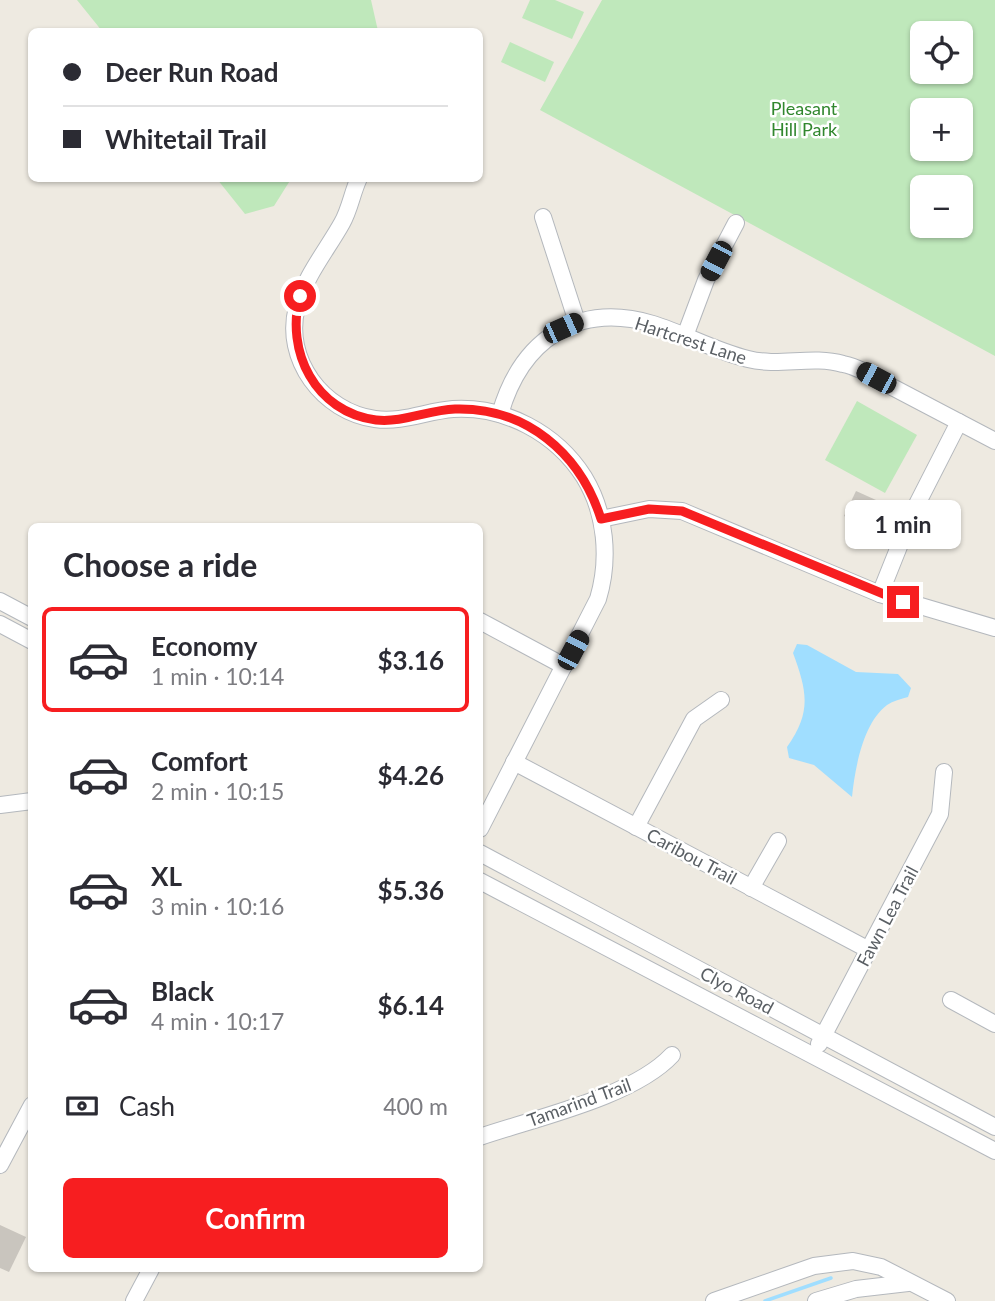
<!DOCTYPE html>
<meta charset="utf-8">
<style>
body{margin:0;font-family:Lato,sans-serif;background:#f7f7f7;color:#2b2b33;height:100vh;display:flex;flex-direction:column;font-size:26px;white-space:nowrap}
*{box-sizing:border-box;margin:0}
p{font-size:23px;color:#7c7c81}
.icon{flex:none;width:38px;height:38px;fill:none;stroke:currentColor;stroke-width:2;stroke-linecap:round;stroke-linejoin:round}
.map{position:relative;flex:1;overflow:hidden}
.drawer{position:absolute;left:28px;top:523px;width:455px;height:749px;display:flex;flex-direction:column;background:#fff;border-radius:10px;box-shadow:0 2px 5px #0004}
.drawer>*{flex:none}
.top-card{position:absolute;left:28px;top:28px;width:455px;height:154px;border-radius:10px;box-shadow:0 2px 5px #0004;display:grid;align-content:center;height:154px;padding:0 35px;background:#fff}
.controls{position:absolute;left:910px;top:21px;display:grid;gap:14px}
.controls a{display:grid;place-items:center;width:63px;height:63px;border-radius:10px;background:#fff;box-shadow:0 2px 5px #0004;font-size:35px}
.end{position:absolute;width:32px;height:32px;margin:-16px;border:9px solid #f71e20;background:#fff;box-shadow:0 0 0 4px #fff}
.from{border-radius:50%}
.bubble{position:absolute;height:49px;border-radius:10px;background:#fff;box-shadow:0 2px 5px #0004;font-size:23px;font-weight:700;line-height:49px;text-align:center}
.car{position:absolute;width:21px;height:42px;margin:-21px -10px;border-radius:9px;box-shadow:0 0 5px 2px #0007;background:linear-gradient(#222 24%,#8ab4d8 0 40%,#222 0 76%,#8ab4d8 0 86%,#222 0)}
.top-card b{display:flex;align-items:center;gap:24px;height:66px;font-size:26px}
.top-card b+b{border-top:2px solid #e1e1e2}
.top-card i{width:18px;height:18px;background:#2b2b33}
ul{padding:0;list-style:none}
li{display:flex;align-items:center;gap:21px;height:105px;margin:0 14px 10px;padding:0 21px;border:4px solid transparent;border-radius:10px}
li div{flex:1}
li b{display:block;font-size:26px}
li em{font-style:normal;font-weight:700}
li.current{border-color:#f71e20}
li>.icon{width:63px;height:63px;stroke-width:1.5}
h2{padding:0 35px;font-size:32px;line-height:84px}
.pay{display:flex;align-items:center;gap:18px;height:77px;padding:0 35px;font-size:26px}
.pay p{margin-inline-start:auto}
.button{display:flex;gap:14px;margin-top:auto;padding:14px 35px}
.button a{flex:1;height:80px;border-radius:10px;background:#f71e20;color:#fff;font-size:28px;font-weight:700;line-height:80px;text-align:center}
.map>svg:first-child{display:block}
.green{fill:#bfe8bb;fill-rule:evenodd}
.water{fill:#a0deff}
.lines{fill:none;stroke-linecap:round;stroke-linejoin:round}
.stream{stroke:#a0deff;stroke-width:3.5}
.building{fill:#c9c5be}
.minor-casing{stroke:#b4b8bd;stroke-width:18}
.minor{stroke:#fff;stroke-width:16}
.route{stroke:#f71e20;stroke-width:9}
.labels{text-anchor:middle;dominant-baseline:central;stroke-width:5;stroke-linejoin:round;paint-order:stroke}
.park-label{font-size:18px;fill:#31872e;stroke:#fff}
.street-label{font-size:18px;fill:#5a5f64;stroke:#fff}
</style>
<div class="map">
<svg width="995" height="1301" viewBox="0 0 995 1301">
<rect width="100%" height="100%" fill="#eeeae1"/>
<g class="green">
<polygon points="77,0 371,0 378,31 102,31"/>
<polygon points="530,0 555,0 584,12 572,39 522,18"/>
<path d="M602,0h393v356l-455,-246zM922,33h39v39h-39zM922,110h39v39h-39zM922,187h39v39h-39z"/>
<polygon points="510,42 554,62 545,82 501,62"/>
<polygon points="217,179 291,179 274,206 245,214"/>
<polygon points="857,401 917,435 885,493 825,460"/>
</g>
<path class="water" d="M797,644l10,1 49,27 42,2 13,14 -3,9c-7,2 -15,4 -21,8 -24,18 -32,63 -35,92l-38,-32 -25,-7 -2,-11c25,-35 20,-56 6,-94z"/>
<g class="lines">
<polyline class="stream" points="765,1301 831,1278"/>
</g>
<g class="building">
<polygon points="856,491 876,500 863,525 844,516"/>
<polygon points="0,1225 26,1237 9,1272 0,1268"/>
</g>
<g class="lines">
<defs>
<g id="minor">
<path d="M359,178c-7,15 -9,31 -17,45 -15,27 -37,53 -45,84 -14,52 26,105 78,112 27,4 52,-8 78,-10 52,-3 103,24 131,68 22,36 26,82 14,122l-118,230"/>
<polyline points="543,217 577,322"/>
<polyline points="685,336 706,280 736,223"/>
<path d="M500,414c21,-73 76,-113 153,-90 32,10 62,27 95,35 31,8 64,-4 95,5 19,4 36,16 53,25 33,17 66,35 99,52"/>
<polyline points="601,519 649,509 682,511 880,594 995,628"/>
<polyline points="880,594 912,514 959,422"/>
<polyline points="0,601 32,618"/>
<polyline points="480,621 564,666"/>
<polyline points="0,624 32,641"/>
<polyline points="514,762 869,950"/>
<polyline points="0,805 32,801"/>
<polyline points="636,827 694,719 721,700"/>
<polyline points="480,853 995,1127"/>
<polyline points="480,881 995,1151"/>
<polyline points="751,888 778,841"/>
<polyline points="951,1000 995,1024"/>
<polyline points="819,1044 940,814 944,772"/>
<path d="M480,1137c55,-19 153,-40 192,-82"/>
<polyline points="0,1165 32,1105"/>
<polyline points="134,1301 151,1269"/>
<polyline points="714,1301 814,1266 853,1261 881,1267 947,1301"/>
<polyline points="816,1301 856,1289 908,1283"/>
</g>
</defs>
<use href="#minor" class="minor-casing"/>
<use href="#minor" class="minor"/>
</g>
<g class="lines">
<path class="route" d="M300,296c-15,55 15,116 76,124 27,3 52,-10 79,-11 71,-2 125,44 146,110l48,-10 33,2 221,91"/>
</g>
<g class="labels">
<g class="park-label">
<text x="804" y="108">Pleasant<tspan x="804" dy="21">Hill Park</tspan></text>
</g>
<g class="street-label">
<text transform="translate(691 340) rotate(18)">Hartcrest Lane</text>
<text transform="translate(692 856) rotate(28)">Caribou Trail</text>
<text transform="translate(887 916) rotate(-62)">Fawn Lea Trail</text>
<text transform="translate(737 990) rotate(28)">Clyo Road</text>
<text transform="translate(579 1102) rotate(-20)">Tamarind Trail</text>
</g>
</g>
</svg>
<div class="controls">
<a><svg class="icon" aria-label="locate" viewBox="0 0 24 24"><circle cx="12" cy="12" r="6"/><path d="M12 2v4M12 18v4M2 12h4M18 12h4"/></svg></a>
<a>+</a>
<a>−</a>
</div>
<i class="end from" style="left:300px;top:296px"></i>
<i class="end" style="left:903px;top:602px"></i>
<div class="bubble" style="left:845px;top:500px;width:116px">1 min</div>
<i class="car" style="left:716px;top:261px;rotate:208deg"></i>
<i class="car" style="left:563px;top:328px;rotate:66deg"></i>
<i class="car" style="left:876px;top:378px;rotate:298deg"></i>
<i class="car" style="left:573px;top:650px;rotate:28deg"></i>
<div class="top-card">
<b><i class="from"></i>Deer Run Road</b>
<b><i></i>Whitetail Trail</b>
</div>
<section class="drawer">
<h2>Choose a ride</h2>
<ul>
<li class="current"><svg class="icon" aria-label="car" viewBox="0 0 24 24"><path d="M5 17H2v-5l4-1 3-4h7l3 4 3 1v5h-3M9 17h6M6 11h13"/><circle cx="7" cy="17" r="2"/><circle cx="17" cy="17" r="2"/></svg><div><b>Economy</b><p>1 min · 10:14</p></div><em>$3.16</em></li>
<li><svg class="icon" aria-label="car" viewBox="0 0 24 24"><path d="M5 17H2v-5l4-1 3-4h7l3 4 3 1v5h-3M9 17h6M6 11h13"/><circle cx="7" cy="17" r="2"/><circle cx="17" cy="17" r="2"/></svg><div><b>Comfort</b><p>2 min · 10:15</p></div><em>$4.26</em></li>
<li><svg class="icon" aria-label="car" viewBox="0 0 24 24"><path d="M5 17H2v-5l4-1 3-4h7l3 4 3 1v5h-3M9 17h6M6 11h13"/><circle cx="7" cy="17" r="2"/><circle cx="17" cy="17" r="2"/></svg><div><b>XL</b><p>3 min · 10:16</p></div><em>$5.36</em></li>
<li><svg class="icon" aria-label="car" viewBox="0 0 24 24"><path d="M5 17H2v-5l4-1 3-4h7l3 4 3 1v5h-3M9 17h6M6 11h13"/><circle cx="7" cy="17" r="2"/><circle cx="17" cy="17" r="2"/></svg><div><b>Black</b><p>4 min · 10:17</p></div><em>$6.14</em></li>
</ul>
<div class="pay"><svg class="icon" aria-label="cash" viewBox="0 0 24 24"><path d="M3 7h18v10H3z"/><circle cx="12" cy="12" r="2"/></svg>Cash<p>400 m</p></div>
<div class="button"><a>Confirm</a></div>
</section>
</div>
